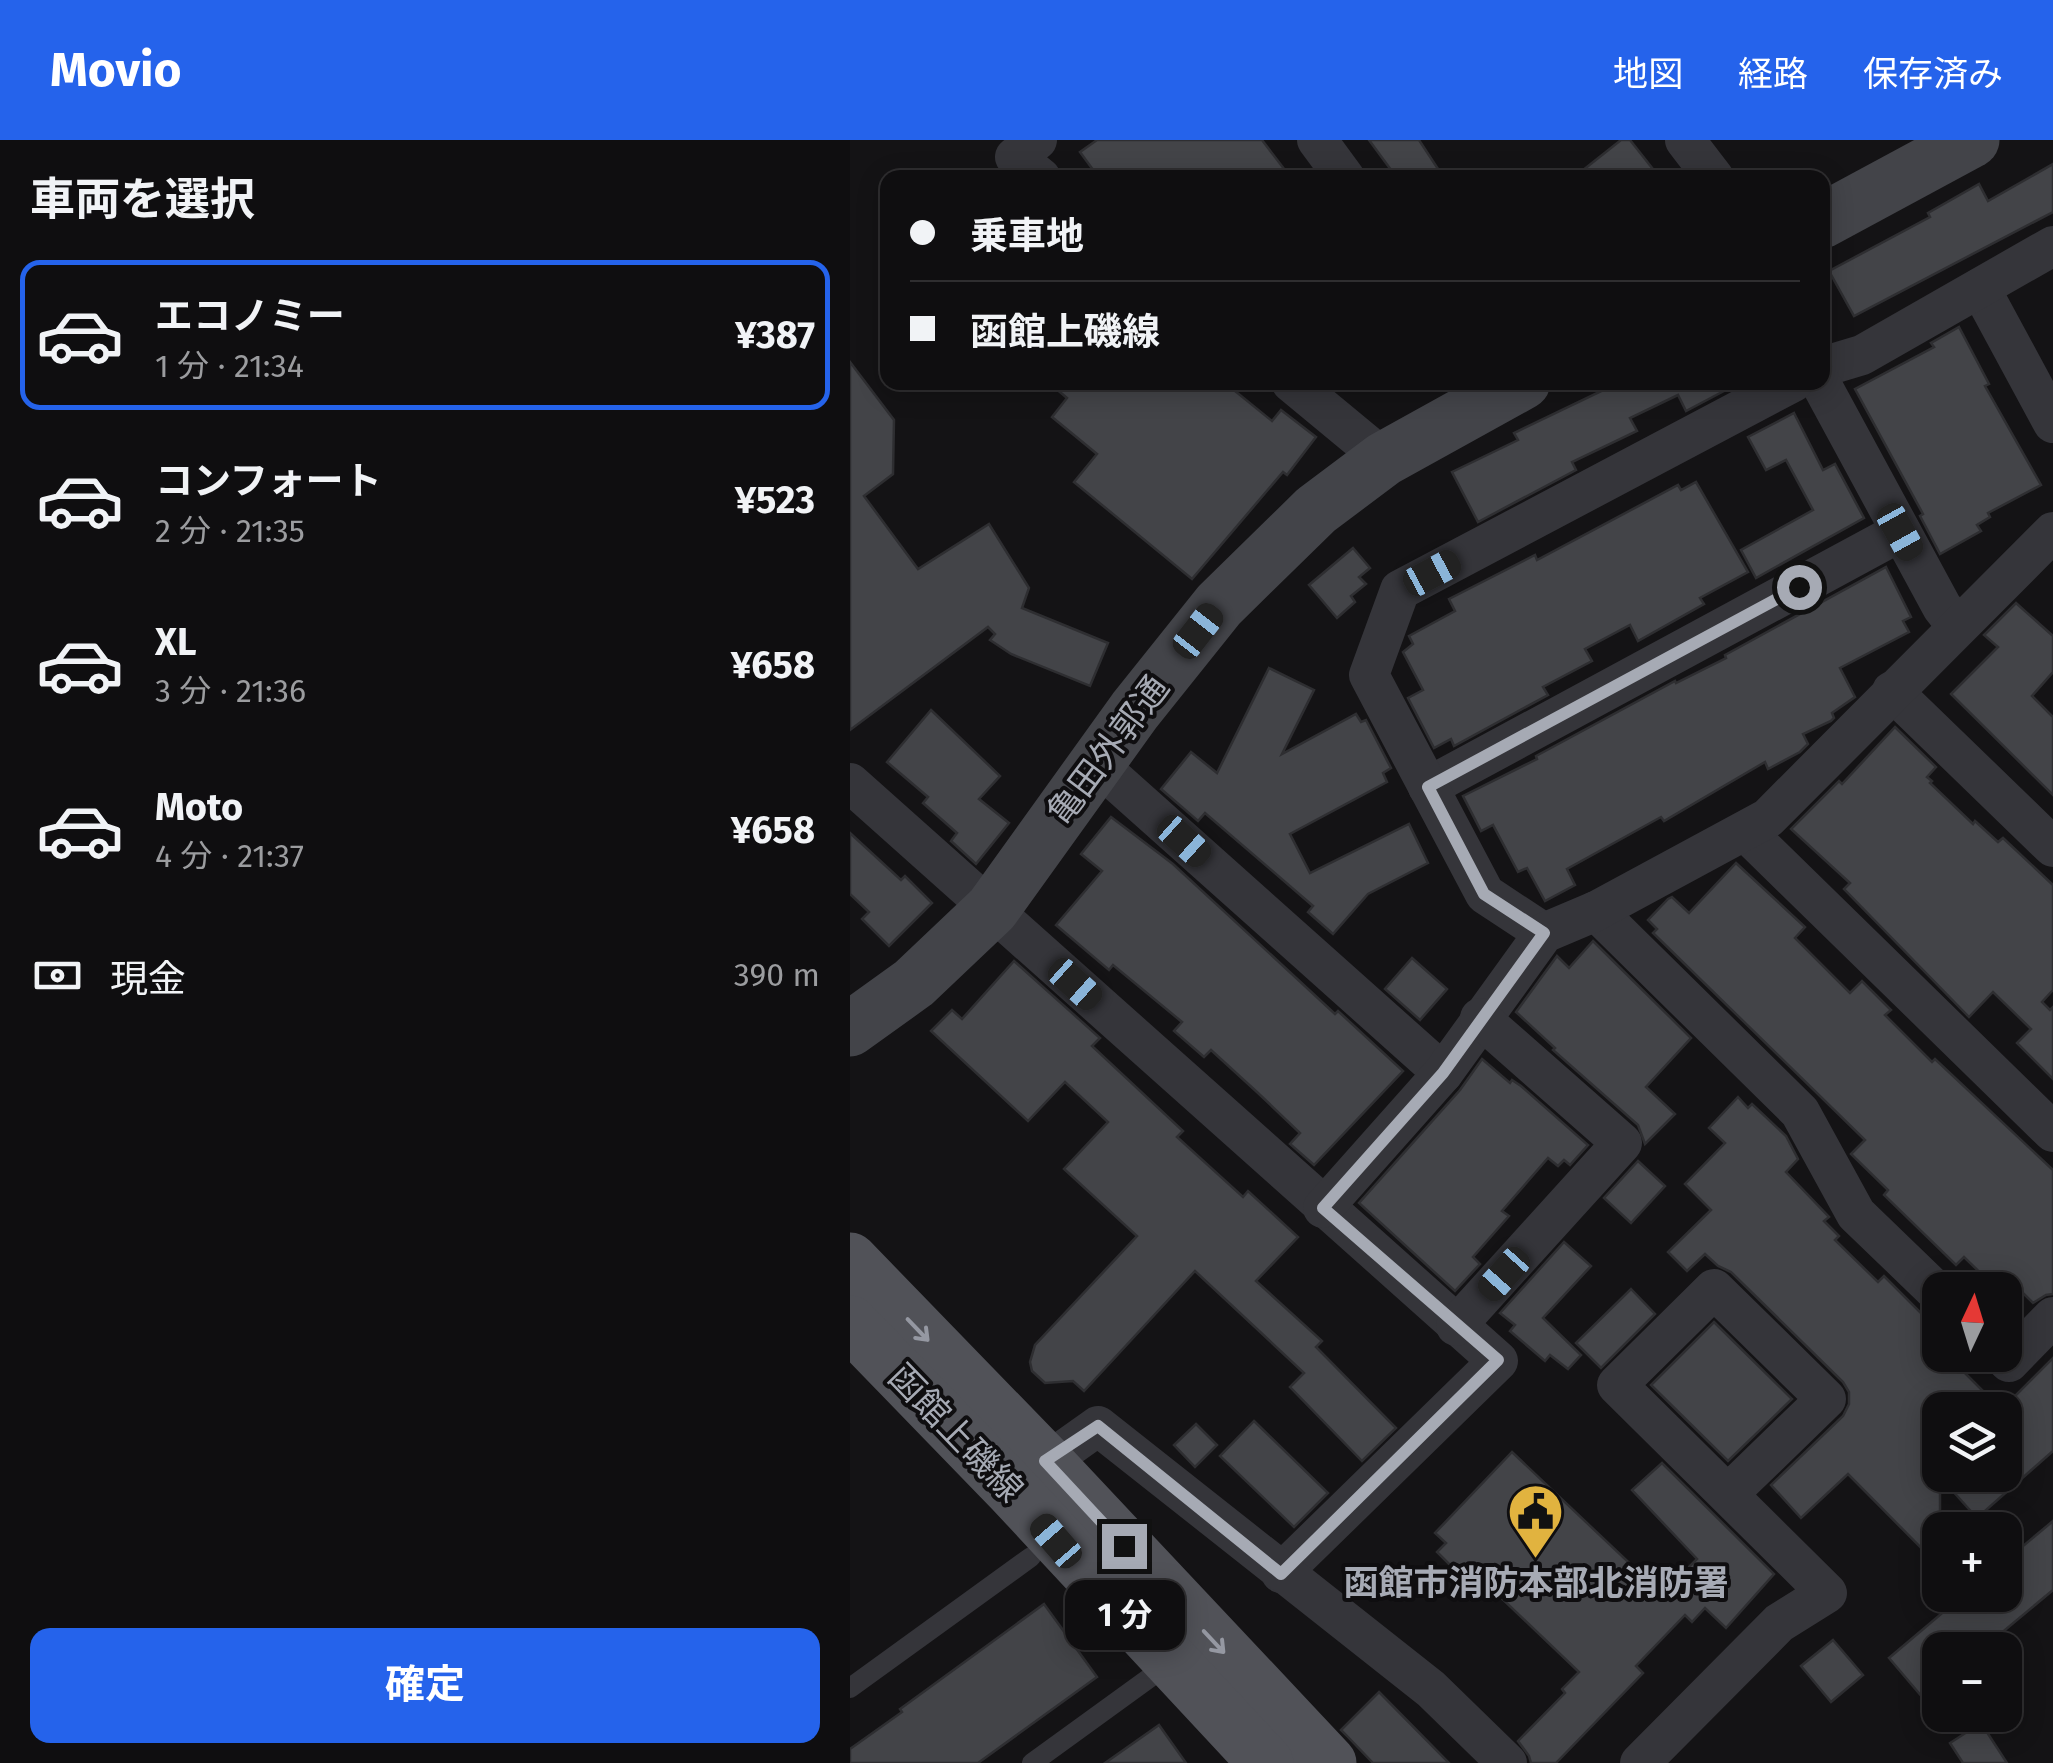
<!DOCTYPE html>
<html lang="ja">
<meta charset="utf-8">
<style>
body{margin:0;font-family:"Fira Sans","Noto Sans JP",sans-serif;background:#181719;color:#f1f3f6;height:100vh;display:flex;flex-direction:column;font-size:38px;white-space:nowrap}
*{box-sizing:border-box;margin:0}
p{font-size:32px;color:#9b9c9f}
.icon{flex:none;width:55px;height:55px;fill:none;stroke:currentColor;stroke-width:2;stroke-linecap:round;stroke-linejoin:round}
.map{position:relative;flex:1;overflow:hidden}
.panel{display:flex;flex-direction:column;background:#0f0e10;width:850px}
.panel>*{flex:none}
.hud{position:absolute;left:30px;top:30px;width:950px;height:220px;border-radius:20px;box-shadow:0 5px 25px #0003,0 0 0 2px #2f2e30;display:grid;align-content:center;height:220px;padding:0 30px;background:#0f0e10}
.needle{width:65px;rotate:4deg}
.buttons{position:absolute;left:1072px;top:1132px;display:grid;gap:20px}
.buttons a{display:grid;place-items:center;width:100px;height:100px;border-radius:20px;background:#0f0e10;box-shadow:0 5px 25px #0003,0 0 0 2px #2f2e30;font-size:50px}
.end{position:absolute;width:45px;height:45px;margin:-22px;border:12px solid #a6aab4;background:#111;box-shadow:0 0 0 5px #111}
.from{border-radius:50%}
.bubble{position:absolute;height:70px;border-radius:20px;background:#0f0e10;box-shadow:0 5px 25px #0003,0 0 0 2px #2f2e30;font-size:32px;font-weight:700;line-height:70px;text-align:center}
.car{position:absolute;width:30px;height:60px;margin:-30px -15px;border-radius:12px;box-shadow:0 0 8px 2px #0007;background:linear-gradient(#222 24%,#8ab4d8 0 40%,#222 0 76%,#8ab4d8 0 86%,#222 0)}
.hud b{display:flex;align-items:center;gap:35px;height:95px;font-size:38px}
.hud b+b{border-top:2px solid #2f2e30}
.hud i{width:25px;height:25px;background:#f1f3f6}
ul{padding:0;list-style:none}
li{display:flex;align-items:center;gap:30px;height:150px;margin:0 20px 15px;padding:0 10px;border:5px solid transparent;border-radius:20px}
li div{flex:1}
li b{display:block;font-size:38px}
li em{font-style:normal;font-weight:700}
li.selected{border-color:#2563eb}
li>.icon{width:90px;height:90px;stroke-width:1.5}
h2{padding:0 30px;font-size:45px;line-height:120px}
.pay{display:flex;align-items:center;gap:25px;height:110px;padding:0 30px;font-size:38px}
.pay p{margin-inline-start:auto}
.cta{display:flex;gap:20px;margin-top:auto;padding:20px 30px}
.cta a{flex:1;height:115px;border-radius:20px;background:#2563eb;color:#fff;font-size:40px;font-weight:700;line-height:115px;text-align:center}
header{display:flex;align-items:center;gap:60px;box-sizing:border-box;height:140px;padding:0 50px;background:#2563eb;color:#fff}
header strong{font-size:48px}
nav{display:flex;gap:55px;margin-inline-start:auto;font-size:35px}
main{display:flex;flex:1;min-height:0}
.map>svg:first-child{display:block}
.building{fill:#434448;stroke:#2e2e31;stroke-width:2.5}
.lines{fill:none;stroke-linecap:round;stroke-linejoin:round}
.lane{stroke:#35353a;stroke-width:20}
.street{stroke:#35353a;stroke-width:40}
.secondary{stroke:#434449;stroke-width:55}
.primary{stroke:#515258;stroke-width:55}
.oneway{stroke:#9598a2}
.route{stroke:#a6aab4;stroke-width:12}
.labels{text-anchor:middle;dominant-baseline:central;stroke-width:8;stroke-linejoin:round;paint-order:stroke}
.street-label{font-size:35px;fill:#a6aab4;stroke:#0f0e10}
.poi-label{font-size:35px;font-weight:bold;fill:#a6aab4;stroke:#0f0e10}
</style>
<header>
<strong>Movio</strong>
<nav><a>地図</a><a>経路</a><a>保存済み</a></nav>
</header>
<main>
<section class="panel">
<h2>車両を選択</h2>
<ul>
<li class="selected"><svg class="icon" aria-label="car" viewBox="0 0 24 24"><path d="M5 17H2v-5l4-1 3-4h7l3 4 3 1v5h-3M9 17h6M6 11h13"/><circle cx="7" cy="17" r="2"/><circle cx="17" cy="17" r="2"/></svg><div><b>エコノミー</b><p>1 分 · 21:34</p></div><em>¥387</em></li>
<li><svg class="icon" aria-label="car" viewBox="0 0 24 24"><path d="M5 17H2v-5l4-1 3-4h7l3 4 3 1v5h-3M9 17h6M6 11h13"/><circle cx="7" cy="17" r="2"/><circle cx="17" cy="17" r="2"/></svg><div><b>コンフォート</b><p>2 分 · 21:35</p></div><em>¥523</em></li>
<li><svg class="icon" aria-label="car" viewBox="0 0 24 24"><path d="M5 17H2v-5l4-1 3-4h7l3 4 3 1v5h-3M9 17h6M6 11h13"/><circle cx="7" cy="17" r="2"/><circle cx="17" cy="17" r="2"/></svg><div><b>XL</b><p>3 分 · 21:36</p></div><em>¥658</em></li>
<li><svg class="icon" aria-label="car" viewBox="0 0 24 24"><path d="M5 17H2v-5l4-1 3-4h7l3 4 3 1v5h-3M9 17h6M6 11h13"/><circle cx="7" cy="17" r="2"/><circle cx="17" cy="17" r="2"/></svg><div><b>Moto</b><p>4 分 · 21:37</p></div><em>¥658</em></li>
</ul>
<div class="pay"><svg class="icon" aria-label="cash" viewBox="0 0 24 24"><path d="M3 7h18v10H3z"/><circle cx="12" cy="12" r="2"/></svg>現金<p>390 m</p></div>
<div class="cta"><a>確定</a></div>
</section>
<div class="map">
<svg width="1203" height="1623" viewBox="0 0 1203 1623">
<rect width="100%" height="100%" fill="#141315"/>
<g class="building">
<polygon points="247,0 412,0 441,38 249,38 230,12"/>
<polygon points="519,0 569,0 594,38 547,38"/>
<polygon points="771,0 780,0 810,38 723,38"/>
<polygon points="1203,24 1203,72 1004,176 979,131 1080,77 1078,73 1129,44 1138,61"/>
<polygon points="1109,187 1139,244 1135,246 1191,345 1138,373 1140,377 1127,385 1131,391 1090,414 1070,376 1073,374 1005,249 1084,207 1081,203"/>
<polygon points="0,222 44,280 43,334 14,356 68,429 139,384 179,448 172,468 258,503 240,546 161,514 140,500 145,494 138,487 0,590"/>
<polygon points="198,242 374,242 422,281 431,270 466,297 437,335 433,332 342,439 224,342 247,314 202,277 217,258"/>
<polygon points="770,242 891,242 836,271 828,255 780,278 787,291 722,322 726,330 628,382 602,332 668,300 664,293"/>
<polygon points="944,273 973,330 985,324 1014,378 906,438 891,410 963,370 936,320 916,330 898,297"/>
<polygon points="846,342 898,432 850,458 854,464 788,501 780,485 735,509 742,521 693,547 698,555 604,606 601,599 584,608 558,558 573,550 553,512 563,504 559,496 605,471 599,459 685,415 687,420 828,345 831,350"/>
<polygon points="503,408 520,428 509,437 516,444 501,456 505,462 487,478 459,445"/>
<polygon points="1036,427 1061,477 1053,481 1059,492 990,528 1005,557 982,573 984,578 981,581 953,594 958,604 950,612 918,629 915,622 814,681 811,677 717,729 725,745 695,761 677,728 668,732 643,685 631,691 613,656 687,619 686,616 825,541 826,543 876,518 875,515"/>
<polygon points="1166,463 1203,496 1203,532 1182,556 1203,577 1203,655 1101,554 1148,507 1134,495"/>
<polygon points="419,528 464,550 432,614 506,574 511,582 516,580 541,628 533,633 537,642 440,694 460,733 559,684 578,723 518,754 483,794 458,772 463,766 355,673 348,681 311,649 341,612 367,633"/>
<polygon points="81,570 150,636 129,659 159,683 126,724 101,701 107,693 73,663 78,657 37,622"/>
<polygon points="1045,587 1086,627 1077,637 1082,641 1080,643 1123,684 1125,681 1148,702 1153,698 1203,745 1203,850 1192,862 1200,870 1203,867 1203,939 1167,903 1181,889 1143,852 1119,877 994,749 1000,743 941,689 989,641 992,644"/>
<polygon points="261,677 323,724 485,874 488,871 553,931 464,1025 440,1004 450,993 408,953 361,910 354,917 324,891 332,882 263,825 259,830 206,785 252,731 231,714"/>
<polygon points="0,693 51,740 55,736 82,763 39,806 12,779 19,772 0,754"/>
<polygon points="886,723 955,787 945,798 1000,853 1012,841 1041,870 1035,875 1082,922 1085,919 1203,1030 1203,1154 1196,1155 1183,1163 1173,1153 1162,1164 1155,1156 1155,1150 1148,1150 1114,1117 1106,1125 1034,1055 1038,1050 1001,1014 1015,1000 803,793 807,789 798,780 818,759 822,757 839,773"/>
<polygon points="743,801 841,898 796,947 825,974 795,1004 788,985 703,910 705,908 666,872 707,816 719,828"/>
<polygon points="562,818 597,849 570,880 535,849"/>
<polygon points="164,821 250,898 242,906 333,991 327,997 393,1057 398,1051 448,1097 406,1141 472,1201 466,1207 546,1288 512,1321 440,1247 454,1233 345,1131 234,1251 223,1241 195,1243 182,1231 180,1222 185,1205 287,1096 214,1029 258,982 215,942 178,981 81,891 102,870 112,879"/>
<polygon points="632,919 660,943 662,940 671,946 738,1005 720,1025 714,1020 708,1026 698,1018 652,1071 659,1076 623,1117 630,1124 605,1151 509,1063 610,950"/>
<polygon points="888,957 898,968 902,964 936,996 948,1019 936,1032 979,1077 974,1081 989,1096 985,1100 1028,1142 1034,1136 1071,1173 1090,1193 1090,1215 1097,1215 1152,1270 1090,1270 1090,1335 1155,1335 1155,1266 1203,1218 1203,1311 1127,1378 1090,1337 1090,1427 998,1334 951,1378 921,1345 993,1276 999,1264 999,1252 993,1242 881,1132 868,1126 855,1114 837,1131 818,1112 861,1070 835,1044 875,1003 859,988"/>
<polygon points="788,1021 815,1046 781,1083 754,1058"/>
<polygon points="714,1102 741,1126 693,1178 731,1215 718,1229 700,1215 695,1221 660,1191 665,1185 650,1173"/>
<polygon points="781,1149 805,1174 751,1228 726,1203"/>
<polygon points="864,1182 942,1259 878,1321 801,1245"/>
<polygon points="404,1281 478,1353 444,1387 370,1316"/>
<polygon points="346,1284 367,1305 345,1327 324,1305"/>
<polygon points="662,1312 812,1454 847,1419 782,1350 812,1323 924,1434 876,1488 855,1468 842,1482 835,1475 786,1526 793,1533 706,1623 681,1623 679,1616 668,1601 715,1553 712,1549 729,1532 621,1429 613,1438 587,1412 596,1403 585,1393"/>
<polygon points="1203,1381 1203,1450 1131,1510 1090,1510 1090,1544 1073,1558 1039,1518 1097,1469 1083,1455 1155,1455 1155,1421"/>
<polygon points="194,1464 247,1537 128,1623 0,1623 0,1609 52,1572 50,1569"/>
<polygon points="983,1500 1013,1535 981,1562 951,1526"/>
<polygon points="529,1552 599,1623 523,1623 498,1597 491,1590"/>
<polygon points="1131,1583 1157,1623 1113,1623 1100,1603"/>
<polygon points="309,1585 336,1623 255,1623"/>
</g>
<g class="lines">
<g class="lane">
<polyline points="0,1548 181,1417"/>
<polyline points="182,1623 320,1523"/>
</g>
<g class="street">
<polyline points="187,0 165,17 191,38"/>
<polyline points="467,0 495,38"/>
<polyline points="835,0 864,38"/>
<polyline points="1130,148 1203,283"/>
<polyline points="972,227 1012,215 1203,106"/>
<polyline points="441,242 534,319"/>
<polyline points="970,242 1092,467 1107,486"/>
<polyline points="1042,551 1203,707"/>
<polyline points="247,624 593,933"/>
<polyline points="0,643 648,1221 431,1433"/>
<polyline points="578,647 1050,392"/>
<polyline points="896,692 1203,992"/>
<polyline points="746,771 950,972 1006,1074 1090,1155"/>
<polyline points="694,793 635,754 519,535 550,450 943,242"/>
<polyline points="473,1068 593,933 694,793 746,771 918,678 1203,392"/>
<polyline points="606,1186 772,1003 630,878"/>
<polyline points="1152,1215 1159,1222 1203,1177"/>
<polyline points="175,1338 248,1286 581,1549 657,1623"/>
<polyline points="790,1623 929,1483 977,1453 767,1245 864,1149 976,1259 878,1354"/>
</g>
<g class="secondary">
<polyline points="972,81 1122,0"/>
<polyline points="0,889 64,843 142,769 285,570 369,465 466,370 534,319 673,242"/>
</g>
<g class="primary">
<polyline points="0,1120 195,1321 479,1623"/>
<polyline points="0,1183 162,1350 416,1623"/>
</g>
</g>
<defs><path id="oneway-shaft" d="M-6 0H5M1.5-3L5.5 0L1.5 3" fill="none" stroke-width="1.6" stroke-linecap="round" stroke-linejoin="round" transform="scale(2.5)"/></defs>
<g class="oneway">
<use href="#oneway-shaft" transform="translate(68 1190) rotate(46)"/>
<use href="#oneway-shaft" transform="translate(364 1502) rotate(47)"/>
</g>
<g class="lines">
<polyline class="route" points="274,1406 195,1321 248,1286 431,1434 648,1220 473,1068 593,933 694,793 634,754 578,647 949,447"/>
</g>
<defs>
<symbol id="civic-pin" viewBox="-11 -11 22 30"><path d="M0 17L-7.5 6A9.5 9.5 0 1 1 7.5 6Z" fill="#e1b33f" stroke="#0f0e10"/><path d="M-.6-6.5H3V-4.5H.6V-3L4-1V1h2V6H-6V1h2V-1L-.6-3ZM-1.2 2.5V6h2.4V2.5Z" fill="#111"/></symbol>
</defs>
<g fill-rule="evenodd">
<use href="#civic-pin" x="654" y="1340" width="63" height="86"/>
</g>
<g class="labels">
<g class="street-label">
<text transform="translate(258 610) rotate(-53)">亀田外郭通</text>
<text transform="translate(106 1293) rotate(46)">函館上磯線</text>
</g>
<g class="poi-label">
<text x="686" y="1443">函館市消防本部北消防署</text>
</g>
</g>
</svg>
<div class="buttons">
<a><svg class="needle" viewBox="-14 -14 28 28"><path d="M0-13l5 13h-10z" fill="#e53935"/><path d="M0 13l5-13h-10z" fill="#9b9c9f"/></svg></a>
<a><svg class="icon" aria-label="layers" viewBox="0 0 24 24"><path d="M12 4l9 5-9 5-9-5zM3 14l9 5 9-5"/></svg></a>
<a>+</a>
<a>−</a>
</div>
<i class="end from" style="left:949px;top:447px"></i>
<i class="end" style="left:274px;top:1406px"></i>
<div class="bubble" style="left:215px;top:1440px;width:120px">1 分</div>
<i class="car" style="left:1050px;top:392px;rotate:151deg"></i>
<i class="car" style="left:582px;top:433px;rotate:62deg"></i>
<i class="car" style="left:348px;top:491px;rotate:38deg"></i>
<i class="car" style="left:334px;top:701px;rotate:132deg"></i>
<i class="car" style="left:225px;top:844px;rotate:132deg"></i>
<i class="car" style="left:654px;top:1134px;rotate:222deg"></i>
<i class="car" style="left:206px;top:1401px;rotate:319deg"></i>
<div class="hud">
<b><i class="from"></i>乗車地</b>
<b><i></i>函館上磯線</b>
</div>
</div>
</main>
